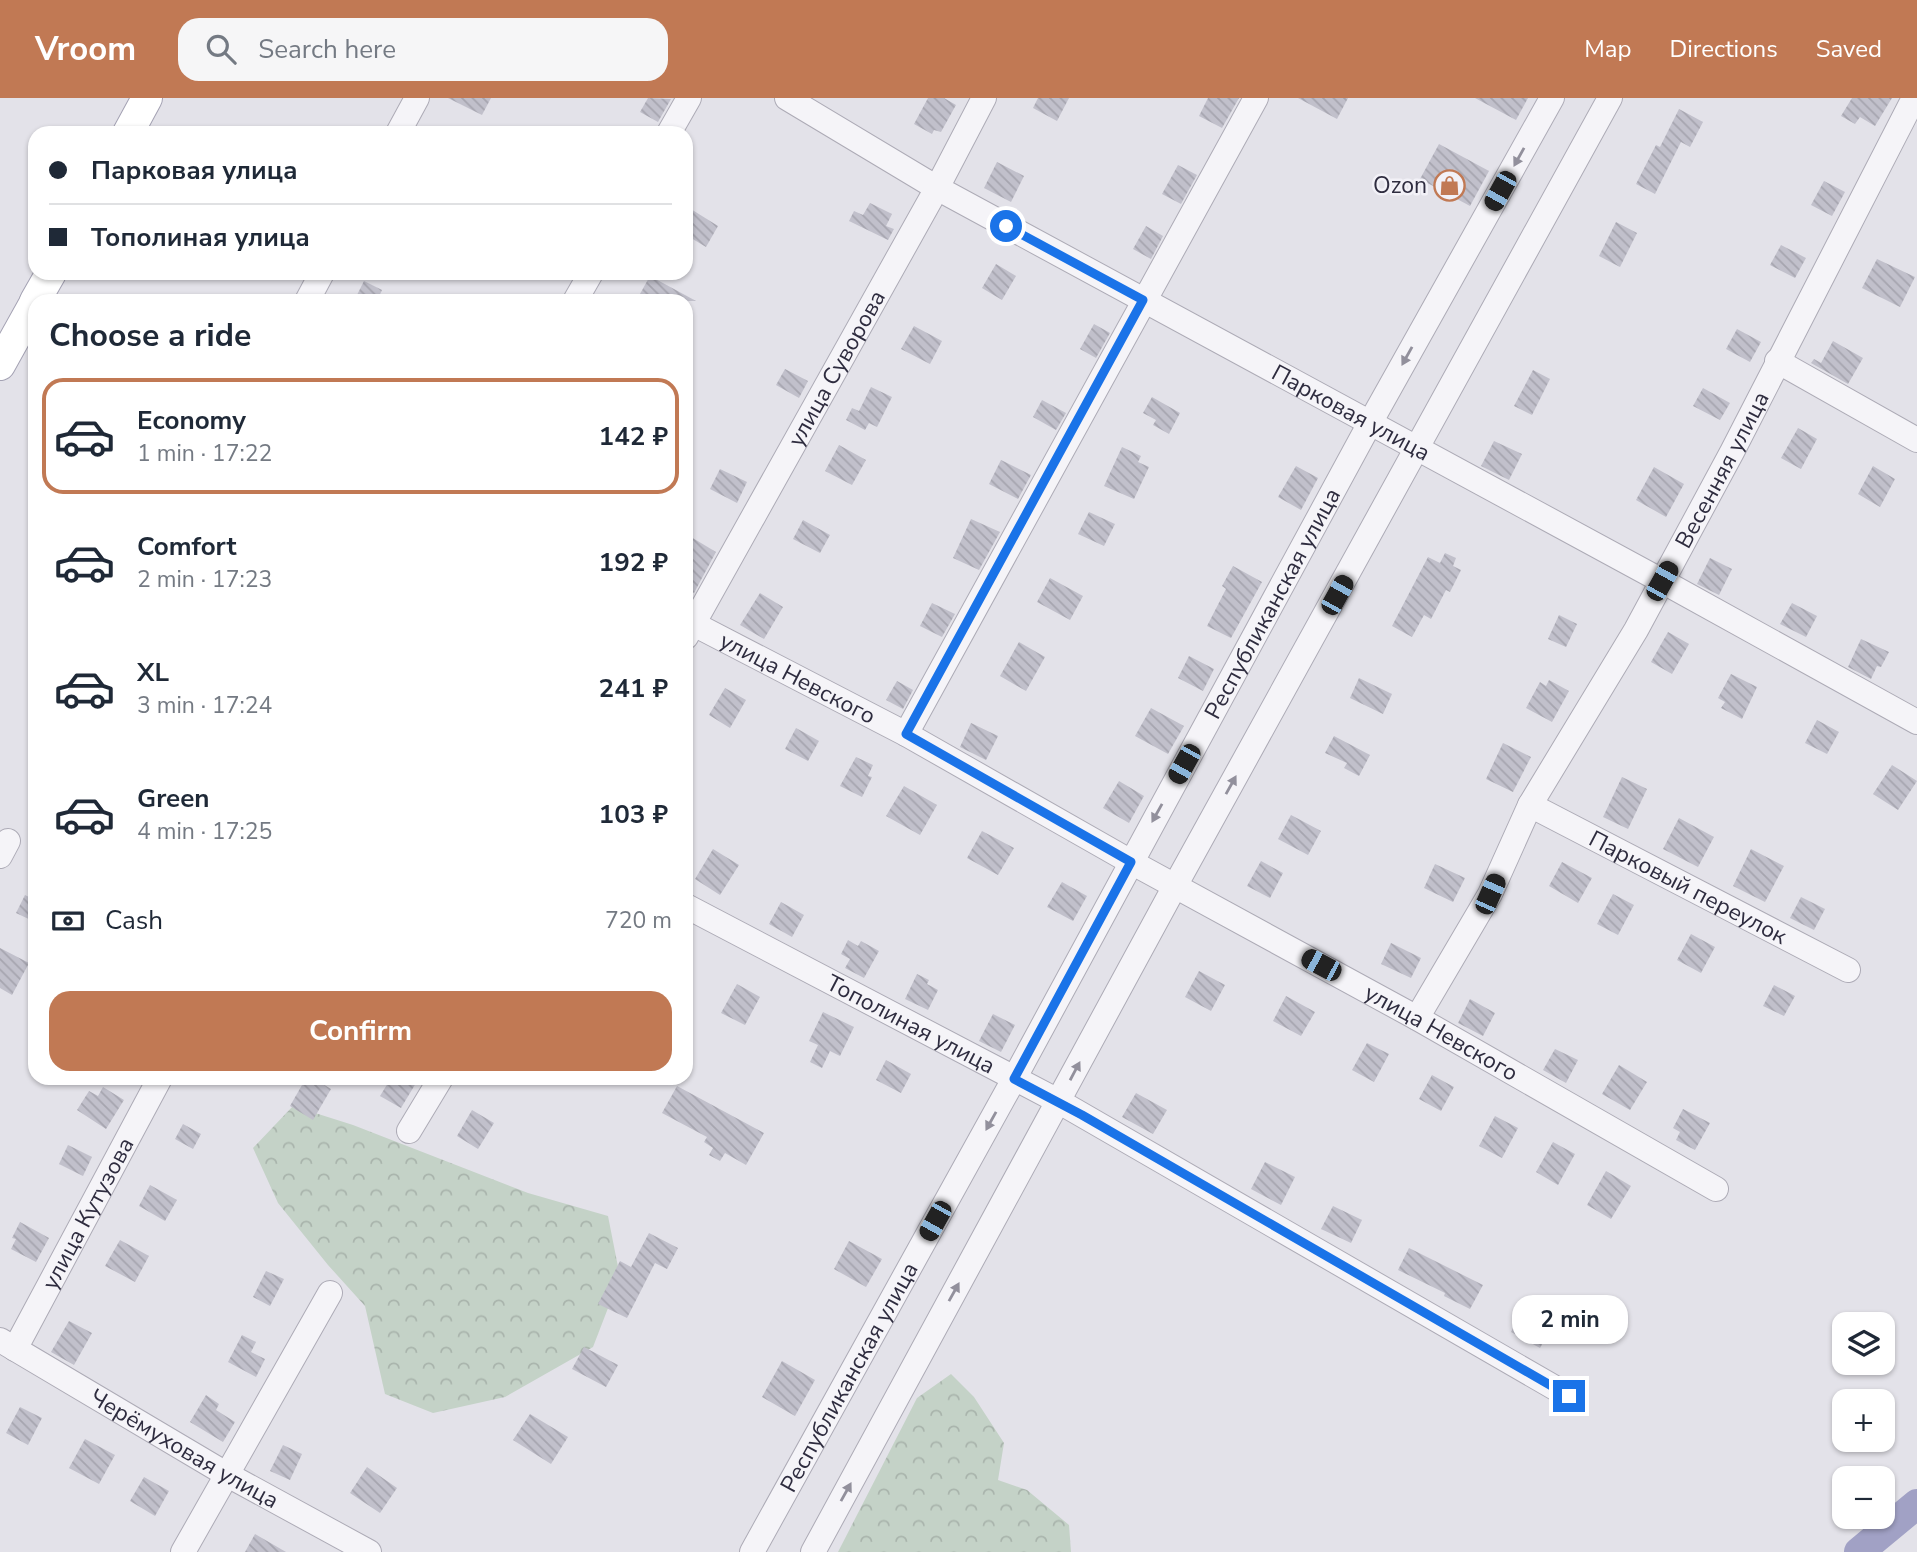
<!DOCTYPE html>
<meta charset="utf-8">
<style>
body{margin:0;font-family:"Nunito Sans",sans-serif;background:#f6f6f7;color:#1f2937;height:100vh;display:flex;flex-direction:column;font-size:26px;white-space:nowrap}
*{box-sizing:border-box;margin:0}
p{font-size:23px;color:#747a83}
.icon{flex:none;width:38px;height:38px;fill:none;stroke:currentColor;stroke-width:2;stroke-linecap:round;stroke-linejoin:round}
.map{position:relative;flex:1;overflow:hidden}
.details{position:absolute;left:28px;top:196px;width:665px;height:791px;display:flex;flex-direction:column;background:#fff;border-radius:21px;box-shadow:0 2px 5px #0004}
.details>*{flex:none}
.hud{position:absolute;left:28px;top:28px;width:665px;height:154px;border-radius:21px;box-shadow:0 2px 5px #0004;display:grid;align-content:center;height:154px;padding:0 21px;background:#fff}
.controls{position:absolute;left:1832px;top:1214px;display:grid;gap:14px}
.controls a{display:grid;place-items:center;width:63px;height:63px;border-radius:14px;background:#fff;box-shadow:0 2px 5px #0004;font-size:35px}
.end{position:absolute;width:32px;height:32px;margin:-16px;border:9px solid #1a73e8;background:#fff;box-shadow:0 0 0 4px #fff}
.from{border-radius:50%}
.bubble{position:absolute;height:49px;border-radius:21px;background:#fff;box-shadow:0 2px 5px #0004;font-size:23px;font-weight:700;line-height:49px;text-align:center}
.car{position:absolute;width:21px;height:42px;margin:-21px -10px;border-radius:9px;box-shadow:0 0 5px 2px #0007;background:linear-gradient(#222 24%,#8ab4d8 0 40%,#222 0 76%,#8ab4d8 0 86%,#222 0)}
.hud b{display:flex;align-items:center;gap:24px;height:66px;font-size:26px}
.hud b+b{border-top:2px solid #e0e1e3}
.hud i{width:18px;height:18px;background:#1f2937}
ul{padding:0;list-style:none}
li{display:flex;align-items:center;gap:21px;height:116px;margin:0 14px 10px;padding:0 7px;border:4px solid transparent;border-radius:21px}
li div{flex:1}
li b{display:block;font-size:26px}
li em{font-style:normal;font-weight:700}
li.on{border-color:#c17954}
li>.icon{width:63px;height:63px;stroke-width:1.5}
h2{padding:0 21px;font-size:32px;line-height:84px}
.pay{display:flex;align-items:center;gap:18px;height:77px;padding:0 21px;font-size:26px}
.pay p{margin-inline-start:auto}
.button{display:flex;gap:14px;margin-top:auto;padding:14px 21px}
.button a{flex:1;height:80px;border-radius:21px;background:#c17954;color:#fff;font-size:28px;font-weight:700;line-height:80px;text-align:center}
header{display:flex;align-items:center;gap:42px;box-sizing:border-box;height:98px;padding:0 35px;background:#c17954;color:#fff}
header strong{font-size:33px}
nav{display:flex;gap:38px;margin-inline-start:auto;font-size:24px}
.search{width:490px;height:63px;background:#f6f6f7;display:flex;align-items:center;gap:18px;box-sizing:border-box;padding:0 24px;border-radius:21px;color:#747a83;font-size:26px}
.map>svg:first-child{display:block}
.forest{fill:url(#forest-crowns)}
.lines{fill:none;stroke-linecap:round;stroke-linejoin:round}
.river{stroke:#a1a1c5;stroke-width:30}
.building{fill:url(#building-back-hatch)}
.minor-casing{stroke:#adabb6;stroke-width:26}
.major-casing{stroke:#a4a2b3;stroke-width:32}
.minor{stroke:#f5f4f8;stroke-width:24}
.major{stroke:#fff;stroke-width:30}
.oneway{fill:#92909c}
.route{stroke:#1a73e8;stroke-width:9}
.labels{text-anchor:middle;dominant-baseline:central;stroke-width:5;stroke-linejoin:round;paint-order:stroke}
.poi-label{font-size:23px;fill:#2e2c3f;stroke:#f2f1f7;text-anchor:end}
.street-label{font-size:23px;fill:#2e2c3f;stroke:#f2f1f7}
</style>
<header>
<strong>Vroom</strong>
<div class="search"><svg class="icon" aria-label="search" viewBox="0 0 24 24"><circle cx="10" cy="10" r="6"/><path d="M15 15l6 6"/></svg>Search here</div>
<nav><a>Map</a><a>Directions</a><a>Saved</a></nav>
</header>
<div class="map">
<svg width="1917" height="1454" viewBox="0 0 1917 1454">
<defs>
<pattern id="forest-crowns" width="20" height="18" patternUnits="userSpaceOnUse" patternTransform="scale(1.75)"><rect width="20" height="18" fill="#c4d2c7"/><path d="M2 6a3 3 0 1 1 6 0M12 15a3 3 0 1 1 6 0" fill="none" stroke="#a9b4ac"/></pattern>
<pattern id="building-back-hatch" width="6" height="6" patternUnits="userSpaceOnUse" patternTransform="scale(1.75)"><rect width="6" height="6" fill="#c1c0cb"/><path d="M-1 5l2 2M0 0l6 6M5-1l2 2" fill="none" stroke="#a6a5af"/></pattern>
</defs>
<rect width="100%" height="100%" fill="#e3e2e9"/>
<g class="forest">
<polygon points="293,1008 353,1027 528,1095 608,1118 620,1179 593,1249 505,1299 433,1315 385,1296 365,1208 328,1167 278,1105 253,1050"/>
<polygon points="951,1276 974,1299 1004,1345 998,1382 1027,1392 1069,1427 1071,1454 838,1454 917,1300"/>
</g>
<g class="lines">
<polyline class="river" points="1859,1454 1917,1406"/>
</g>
<g class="building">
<polygon points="448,0 491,0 482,17"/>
<polygon points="648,0 671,1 658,24 640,14"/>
<polygon points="928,0 944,0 956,7 941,34 934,32 932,36 914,26"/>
<polygon points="1038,0 1069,0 1057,23 1033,10"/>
<polygon points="1208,0 1239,0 1222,30 1199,18"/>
<polygon points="1298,0 1348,0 1337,21"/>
<polygon points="1475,0 1528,0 1516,22"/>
<polygon points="1852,0 1892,0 1875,28 1860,19 1855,26 1841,18"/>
<polygon points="1679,11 1703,24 1690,49 1681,44 1655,96 1636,86 1656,47 1660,49"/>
<polygon points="1439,46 1489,73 1470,108 1420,81"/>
<polygon points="997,64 1024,78 1011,104 984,90"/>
<polygon points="1178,67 1197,77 1181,106 1162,96"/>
<polygon points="1824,83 1845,94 1832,118 1811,107"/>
<polygon points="870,105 892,116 886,128 894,131 888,142 849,123 854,113 863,117"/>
<polygon points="686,108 718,128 706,149 686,137"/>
<polygon points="1616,124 1637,135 1620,169 1599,158"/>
<polygon points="1146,128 1163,138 1151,161 1133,151"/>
<polygon points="1781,147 1806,160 1795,180 1770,167"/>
<polygon points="1877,161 1915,179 1900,209 1862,190"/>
<polygon points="996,166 1016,178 1002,202 982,190"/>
<polygon points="650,178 696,203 636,203"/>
<polygon points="364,183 382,192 377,203 354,203"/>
<polygon points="1094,226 1110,235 1096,260 1080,251"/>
<polygon points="914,228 942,243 930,266 901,251"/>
<polygon points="1737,231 1761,244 1750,264 1726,251"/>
<polygon points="1833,243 1863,260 1848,286 1811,265 1814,261 1821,265"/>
<polygon points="785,271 808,283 799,300 776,287"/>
<polygon points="1533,272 1550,281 1532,317 1514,308"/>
<polygon points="871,289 892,299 877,329 869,325 865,332 846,322 852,310 859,313"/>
<polygon points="1703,290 1730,305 1720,322 1693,308"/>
<polygon points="1152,299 1180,315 1169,336 1153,327 1156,322 1143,315"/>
<polygon points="1042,302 1066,315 1056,332 1033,319"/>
<polygon points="1798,330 1817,341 1801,371 1781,360"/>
<polygon points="1494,343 1522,356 1509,382 1481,368"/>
<polygon points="839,347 866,362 852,387 825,373"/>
<polygon points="1122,349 1141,358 1138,364 1149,369 1134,401 1104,388"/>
<polygon points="1001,362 1031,377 1018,401 989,386"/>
<polygon points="1296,368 1318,380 1301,412 1278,399"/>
<polygon points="1873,368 1895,381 1880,409 1858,396"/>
<polygon points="1654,369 1684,386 1666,419 1636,402"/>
<polygon points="720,371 747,384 737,405 710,391"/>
<polygon points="1089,414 1115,426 1104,448 1078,436"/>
<polygon points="971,421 1000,434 979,472 953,460"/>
<polygon points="803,422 830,437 820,455 793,441"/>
<polygon points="686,436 716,454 694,495 686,490"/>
<polygon points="1445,455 1456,460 1453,468 1461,472 1450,494 1446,492 1431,521 1424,517 1412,539 1392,528 1428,459 1440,465"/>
<polygon points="1710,460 1732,471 1719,497 1697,486"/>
<polygon points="1233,468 1262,484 1231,540 1207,528 1226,491 1222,488"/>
<polygon points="1050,480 1083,498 1070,522 1037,504"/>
<polygon points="760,495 783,509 764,541 740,527"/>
<polygon points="932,505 955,516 942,539 920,528"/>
<polygon points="1792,505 1817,518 1806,539 1780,526"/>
<polygon points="1559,517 1577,526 1566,549 1548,541"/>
<polygon points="1668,534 1689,546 1672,576 1651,564"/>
<polygon points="1861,541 1889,554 1881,569 1877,568 1871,581 1848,569"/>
<polygon points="1019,544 1045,559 1026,593 1000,578"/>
<polygon points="1189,558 1214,571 1203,593 1178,580"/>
<polygon points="1731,576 1757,589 1742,621 1721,610 1725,604 1718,600"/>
<polygon points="1359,580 1392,596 1383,616 1350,600"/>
<polygon points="1549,582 1569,593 1552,624 1526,610 1540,584 1546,588"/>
<polygon points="897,583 913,592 903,611 886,602"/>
<polygon points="725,590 746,602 730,630 709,617"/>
<polygon points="1151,610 1184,628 1168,656 1135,638"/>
<polygon points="1817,622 1839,634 1827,656 1805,645"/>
<polygon points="971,625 998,638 986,662 960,649"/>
<polygon points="796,630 819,643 808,663 785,651"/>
<polygon points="1334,638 1370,657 1359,678 1344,670 1347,665 1325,655"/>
<polygon points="1503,645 1531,659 1513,694 1486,681"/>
<polygon points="856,659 873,667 868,678 872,679 862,699 840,688"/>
<polygon points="1892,667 1917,683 1898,712 1873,696"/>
<polygon points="1622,679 1647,691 1628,731 1603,719"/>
<polygon points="1119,683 1144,698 1129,725 1103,710"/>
<polygon points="904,688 937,707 920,737 886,718"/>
<polygon points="1291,717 1321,733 1308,757 1278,741"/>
<polygon points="1679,720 1714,739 1698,769 1663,751"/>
<polygon points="982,733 1014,750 998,777 967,760"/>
<polygon points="713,751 739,767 720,797 695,781"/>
<polygon points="1751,751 1784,768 1765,804 1733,788"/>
<polygon points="1261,763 1283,775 1270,800 1247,788"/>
<polygon points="1562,764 1592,780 1578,805 1549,788"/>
<polygon points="1435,766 1465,780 1453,804 1424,790"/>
<polygon points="1062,784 1087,798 1073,823 1047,809"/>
<polygon points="1613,796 1634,807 1618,837 1597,826"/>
<polygon points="25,797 35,802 35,824 16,815"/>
<polygon points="1801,799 1825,811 1814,832 1790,820"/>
<polygon points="781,804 804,817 792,839 769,826"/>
<polygon points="1691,836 1715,849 1701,875 1677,862"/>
<polygon points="848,842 858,848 861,843 879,853 864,880 845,870 850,861 841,856"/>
<polygon points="1391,845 1421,860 1411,880 1381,866"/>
<polygon points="0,850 29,865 12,897 0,890"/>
<polygon points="1199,873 1225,887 1211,913 1185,899"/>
<polygon points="917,876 929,882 927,886 938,892 928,912 905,901"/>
<polygon points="737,886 760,899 745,927 721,915"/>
<polygon points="1774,887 1795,898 1784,918 1763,908"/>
<polygon points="1286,898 1315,914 1301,938 1273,923"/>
<polygon points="1470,901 1495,915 1483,938 1458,925"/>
<polygon points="823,914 854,929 840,958 830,953 822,970 810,964 818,947 809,943"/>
<polygon points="993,916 1015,927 1001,954 979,943"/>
<polygon points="1367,945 1389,956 1374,984 1352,972"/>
<polygon points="1555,951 1578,962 1566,985 1543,972"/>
<polygon points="886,962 911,976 901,995 876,982"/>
<polygon points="1619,967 1647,984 1630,1012 1602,996"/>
<polygon points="1432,977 1454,989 1441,1013 1419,1001"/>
<polygon points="306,980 313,980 331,991 313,1022 290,1008"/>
<polygon points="391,980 419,980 401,1010 380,998"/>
<polygon points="677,988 764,1035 746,1067 725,1055 720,1063 709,1057 713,1050 704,1044 707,1039 662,1015"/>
<polygon points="103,989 124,1002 106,1031 77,1012 89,993 98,998"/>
<polygon points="1136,995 1167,1012 1153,1036 1122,1019"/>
<polygon points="1683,1011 1710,1025 1695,1052 1676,1042 1680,1034 1673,1030"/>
<polygon points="472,1012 494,1025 478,1051 457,1038"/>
<polygon points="1495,1018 1518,1030 1502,1060 1479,1048"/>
<polygon points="183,1026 201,1036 193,1051 175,1041"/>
<polygon points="1553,1044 1575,1056 1558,1087 1536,1074"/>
<polygon points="68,1047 92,1059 83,1078 59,1066"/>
<polygon points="1265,1064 1295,1079 1281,1107 1251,1091"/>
<polygon points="1606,1073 1631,1088 1611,1121 1587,1107"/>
<polygon points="150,1087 177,1102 165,1123 139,1108"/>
<polygon points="1333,1108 1362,1122 1351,1145 1321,1131"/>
<polygon points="20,1124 49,1140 36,1164 11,1151 16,1141 12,1140"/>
<polygon points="649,1135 678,1150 667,1171 655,1165 627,1220 598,1206 620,1163 631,1169"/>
<polygon points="120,1142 149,1158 135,1184 105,1168"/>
<polygon points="849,1143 882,1161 866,1189 834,1171"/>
<polygon points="1409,1150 1483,1187 1470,1211 1444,1198 1445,1195 1398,1172"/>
<polygon points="266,1173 284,1181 270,1208 253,1199"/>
<polygon points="1527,1204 1556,1221 1540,1250 1511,1234"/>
<polygon points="69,1223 92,1235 74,1267 51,1254"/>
<polygon points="242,1237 256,1244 251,1254 265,1261 256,1279 228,1264"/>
<polygon points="584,1249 618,1267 606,1289 572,1271"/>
<polygon points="782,1263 815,1282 795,1318 762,1299"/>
<polygon points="206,1297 219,1306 216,1312 235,1324 223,1344 190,1324"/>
<polygon points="20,1309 42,1320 28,1347 6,1335"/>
<polygon points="530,1316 568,1339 551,1366 513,1342"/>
<polygon points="85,1341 115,1357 99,1386 69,1370"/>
<polygon points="283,1347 302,1356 290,1382 270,1373"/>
<polygon points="367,1369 397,1390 380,1415 350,1395"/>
<polygon points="144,1379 169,1393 155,1418 130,1403"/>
<polygon points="255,1436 286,1454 245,1454"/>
</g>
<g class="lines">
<defs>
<g id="minor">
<path id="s1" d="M787,0l150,90 725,393 255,141"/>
<polyline points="398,35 417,0"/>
<polyline points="669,35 689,0"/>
<polyline points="307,203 322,175"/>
<polyline points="575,203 591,175"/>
<polyline points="1777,263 1917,342"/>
<path id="s2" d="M686,522l220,114 225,128 286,156 299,171"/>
<path id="s3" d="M686,539l251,-449 47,-90"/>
<polyline points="906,636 1256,0"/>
<path id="s4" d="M1530,707l318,165"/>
<polyline points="0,758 8,743"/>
<path id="s5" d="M686,808l372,195 511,295"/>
<path id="s6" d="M1417,920l73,-124 40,-89 106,-175 96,-178 182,-354"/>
<polyline points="409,1033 441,980"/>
<path id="s7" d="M0,1242l226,134 143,78"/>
<path id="s8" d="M15,1251l145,-271"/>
<polyline points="183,1454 330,1195"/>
<path id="s9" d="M752,1454l262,-473 356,-656 182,-325"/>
<polyline points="813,1454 1175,788 1610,0"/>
</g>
<g id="major">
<polyline points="128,35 147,0"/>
<polyline points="35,203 51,175"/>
<polyline points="0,267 35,204"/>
</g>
</defs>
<use href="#minor" class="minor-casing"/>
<use href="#major" class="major-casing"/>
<use href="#minor" class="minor"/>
<use href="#major" class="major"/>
</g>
<defs><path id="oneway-solid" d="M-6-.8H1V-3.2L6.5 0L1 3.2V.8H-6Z" transform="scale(1.75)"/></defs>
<g class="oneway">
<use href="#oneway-solid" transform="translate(1519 59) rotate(119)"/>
<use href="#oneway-solid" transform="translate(1407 258) rotate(119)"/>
<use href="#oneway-solid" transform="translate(1231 687) rotate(-61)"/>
<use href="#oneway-solid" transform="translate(1157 715) rotate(119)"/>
<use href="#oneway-solid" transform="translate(1075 973) rotate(-62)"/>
<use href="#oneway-solid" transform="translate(991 1023) rotate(119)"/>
<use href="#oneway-solid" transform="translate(954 1194) rotate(-61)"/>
<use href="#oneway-solid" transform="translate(846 1394) rotate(-61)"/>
</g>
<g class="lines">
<polyline class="route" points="1006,128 1143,202 906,636 1131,764 1014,981 1082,1017 1569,1298"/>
</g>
<defs>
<symbol id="shop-ring" viewBox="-11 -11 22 22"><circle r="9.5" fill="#f2f1f7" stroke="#c17954" stroke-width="1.5"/><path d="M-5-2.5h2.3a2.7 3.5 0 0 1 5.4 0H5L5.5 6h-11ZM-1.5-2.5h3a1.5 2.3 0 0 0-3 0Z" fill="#c17954"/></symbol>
</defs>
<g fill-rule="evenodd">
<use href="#shop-ring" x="1432" y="70" width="35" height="35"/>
</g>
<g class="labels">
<g class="poi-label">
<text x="1427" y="87">Ozon</text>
</g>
<g class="street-label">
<text stroke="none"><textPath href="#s3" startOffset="308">улица Суворова</textPath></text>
<text stroke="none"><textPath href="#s1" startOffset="646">Парковая улица</textPath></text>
<text stroke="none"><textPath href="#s6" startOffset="628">Весенняя улица</textPath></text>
<text stroke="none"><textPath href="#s9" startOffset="1082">Республиканская улица</textPath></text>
<text stroke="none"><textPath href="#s2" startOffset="126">улица Невского</textPath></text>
<text stroke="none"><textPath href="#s4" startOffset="178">Парковый переулок</textPath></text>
<text stroke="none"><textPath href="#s5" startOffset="254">Тополиная улица</textPath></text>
<text stroke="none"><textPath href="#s2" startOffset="861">улица Невского</textPath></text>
<text stroke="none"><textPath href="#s8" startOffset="154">улица Кутузова</textPath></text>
<text stroke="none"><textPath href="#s9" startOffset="200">Республиканская улица</textPath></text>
<text stroke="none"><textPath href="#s7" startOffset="214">Черёмуховая улица</textPath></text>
</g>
</g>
</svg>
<div class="controls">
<a><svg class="icon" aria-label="layers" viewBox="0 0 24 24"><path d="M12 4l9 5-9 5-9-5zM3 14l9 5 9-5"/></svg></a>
<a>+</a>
<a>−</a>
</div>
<i class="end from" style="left:1006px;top:128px"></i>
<i class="end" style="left:1569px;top:1298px"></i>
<div class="bubble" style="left:1512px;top:1197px;width:116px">2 min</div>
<i class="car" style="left:1500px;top:93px;rotate:209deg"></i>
<i class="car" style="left:1662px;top:483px;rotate:29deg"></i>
<i class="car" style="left:1337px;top:497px;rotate:29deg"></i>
<i class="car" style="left:1184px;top:666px;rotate:209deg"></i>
<i class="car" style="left:1490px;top:796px;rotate:24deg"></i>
<i class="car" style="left:1321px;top:867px;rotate:298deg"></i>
<i class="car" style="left:935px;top:1123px;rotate:209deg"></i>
<div class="hud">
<b><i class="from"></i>Парковая улица</b>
<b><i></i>Тополиная улица</b>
</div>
<section class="details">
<h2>Choose a ride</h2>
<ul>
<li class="on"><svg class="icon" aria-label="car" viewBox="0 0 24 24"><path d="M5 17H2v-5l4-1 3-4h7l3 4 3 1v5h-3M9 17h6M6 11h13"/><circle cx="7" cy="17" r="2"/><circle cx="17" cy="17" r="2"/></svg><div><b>Economy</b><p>1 min · 17:22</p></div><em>142 ₽</em></li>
<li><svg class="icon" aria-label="car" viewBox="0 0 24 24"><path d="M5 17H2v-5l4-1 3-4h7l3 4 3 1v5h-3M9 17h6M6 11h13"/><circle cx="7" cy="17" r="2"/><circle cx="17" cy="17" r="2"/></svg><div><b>Comfort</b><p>2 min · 17:23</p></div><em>192 ₽</em></li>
<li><svg class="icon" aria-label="car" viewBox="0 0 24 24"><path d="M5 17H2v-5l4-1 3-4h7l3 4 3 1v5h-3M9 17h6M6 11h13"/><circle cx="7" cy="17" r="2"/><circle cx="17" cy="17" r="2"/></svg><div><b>XL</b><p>3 min · 17:24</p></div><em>241 ₽</em></li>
<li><svg class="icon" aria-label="car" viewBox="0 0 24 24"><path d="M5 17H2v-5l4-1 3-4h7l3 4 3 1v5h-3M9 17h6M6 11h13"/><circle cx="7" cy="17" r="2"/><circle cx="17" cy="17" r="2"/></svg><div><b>Green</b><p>4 min · 17:25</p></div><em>103 ₽</em></li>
</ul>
<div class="pay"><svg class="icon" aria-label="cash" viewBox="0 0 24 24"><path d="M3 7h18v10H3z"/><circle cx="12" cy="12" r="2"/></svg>Cash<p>720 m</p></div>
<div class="button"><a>Confirm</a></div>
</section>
</div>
